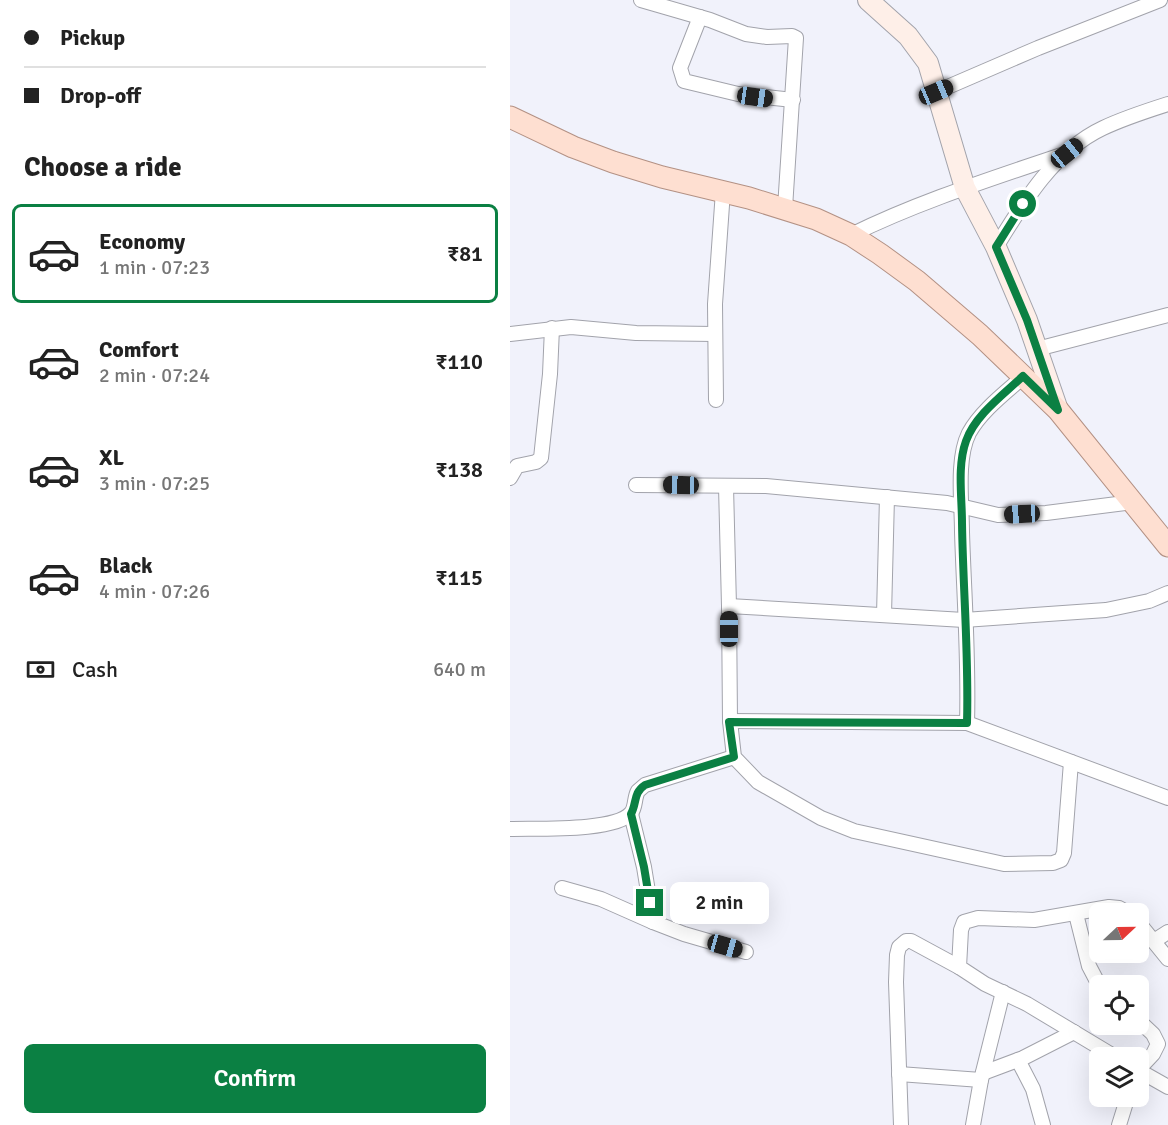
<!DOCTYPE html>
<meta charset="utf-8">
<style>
body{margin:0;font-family:Signika,sans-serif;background:#f2f2f2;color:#222;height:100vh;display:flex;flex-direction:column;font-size:22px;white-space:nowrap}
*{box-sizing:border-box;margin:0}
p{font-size:20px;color:#767676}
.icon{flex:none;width:33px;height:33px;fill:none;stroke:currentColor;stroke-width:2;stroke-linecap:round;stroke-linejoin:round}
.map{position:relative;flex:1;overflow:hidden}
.panel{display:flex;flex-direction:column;background:#fff;width:510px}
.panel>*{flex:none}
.guide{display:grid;align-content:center;height:132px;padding:0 24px;background:#fff}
.needle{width:39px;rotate:68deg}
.buttons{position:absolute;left:579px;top:903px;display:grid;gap:12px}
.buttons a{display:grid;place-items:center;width:60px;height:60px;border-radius:9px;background:#fff;box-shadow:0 6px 24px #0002;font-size:30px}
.end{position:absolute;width:27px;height:27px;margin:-14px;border:8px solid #0b8043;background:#fff;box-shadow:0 0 0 3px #fff}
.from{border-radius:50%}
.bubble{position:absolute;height:42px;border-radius:9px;background:#fff;box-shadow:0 6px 24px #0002;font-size:20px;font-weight:600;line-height:42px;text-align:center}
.car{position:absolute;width:18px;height:36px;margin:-18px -9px;border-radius:8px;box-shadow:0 0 4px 2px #0007;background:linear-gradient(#222 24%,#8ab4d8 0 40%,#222 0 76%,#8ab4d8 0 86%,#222 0)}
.guide b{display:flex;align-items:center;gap:21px;height:57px;font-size:22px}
.guide b+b{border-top:2px solid #e0e0e0}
.guide i{width:15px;height:15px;background:#222}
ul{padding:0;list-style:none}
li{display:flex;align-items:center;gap:18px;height:99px;margin:0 12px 9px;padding:0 12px;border:3px solid transparent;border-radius:9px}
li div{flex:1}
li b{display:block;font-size:22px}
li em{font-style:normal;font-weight:600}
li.selected{border-color:#0b8043}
li>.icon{width:54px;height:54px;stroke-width:1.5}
h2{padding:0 24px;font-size:27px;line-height:72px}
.pay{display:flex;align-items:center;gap:15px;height:66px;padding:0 24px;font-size:22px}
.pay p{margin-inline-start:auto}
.button{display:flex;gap:12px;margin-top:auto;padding:12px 24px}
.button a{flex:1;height:69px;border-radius:9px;background:#0b8043;color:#fff;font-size:24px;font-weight:600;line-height:69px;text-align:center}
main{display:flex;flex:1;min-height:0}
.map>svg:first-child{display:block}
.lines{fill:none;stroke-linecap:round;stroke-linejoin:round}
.minor-casing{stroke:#a2a3ab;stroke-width:16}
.secondary-casing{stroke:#a2a3ab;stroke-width:22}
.primary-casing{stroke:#b39184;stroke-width:23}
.minor{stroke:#fff;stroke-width:14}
.secondary{stroke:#feefe8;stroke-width:20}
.primary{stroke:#fedfd1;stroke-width:21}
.route{stroke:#0b8043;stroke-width:8}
</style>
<main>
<section class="panel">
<div class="guide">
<b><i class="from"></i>Pickup</b>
<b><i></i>Drop-off</b>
</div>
<h2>Choose a ride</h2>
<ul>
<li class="selected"><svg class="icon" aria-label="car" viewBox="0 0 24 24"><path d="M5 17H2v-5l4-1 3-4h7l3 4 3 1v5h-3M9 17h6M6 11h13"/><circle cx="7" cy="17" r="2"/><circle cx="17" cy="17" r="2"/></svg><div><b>Economy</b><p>1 min · 07:23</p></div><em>₹81</em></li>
<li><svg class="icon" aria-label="car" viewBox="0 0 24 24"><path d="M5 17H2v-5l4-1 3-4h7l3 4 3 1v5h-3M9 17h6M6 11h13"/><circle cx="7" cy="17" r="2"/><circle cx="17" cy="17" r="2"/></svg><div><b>Comfort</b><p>2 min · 07:24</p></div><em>₹110</em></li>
<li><svg class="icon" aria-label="car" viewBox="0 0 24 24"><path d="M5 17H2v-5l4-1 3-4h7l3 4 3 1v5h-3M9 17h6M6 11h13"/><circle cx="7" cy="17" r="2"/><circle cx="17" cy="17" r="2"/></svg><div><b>XL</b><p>3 min · 07:25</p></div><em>₹138</em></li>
<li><svg class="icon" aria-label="car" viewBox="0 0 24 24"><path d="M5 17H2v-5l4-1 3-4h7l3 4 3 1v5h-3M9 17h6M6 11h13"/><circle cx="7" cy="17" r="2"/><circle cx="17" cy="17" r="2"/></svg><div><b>Black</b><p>4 min · 07:26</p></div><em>₹115</em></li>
</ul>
<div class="pay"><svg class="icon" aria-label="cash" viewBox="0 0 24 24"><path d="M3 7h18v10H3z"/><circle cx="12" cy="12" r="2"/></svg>Cash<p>640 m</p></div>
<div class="button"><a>Confirm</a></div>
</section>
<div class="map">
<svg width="658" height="1125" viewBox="0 0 658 1125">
<rect width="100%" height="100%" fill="#f1f2fb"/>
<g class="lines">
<defs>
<g id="minor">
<polyline points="131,0 200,20 236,34 257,37 282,36 286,38 275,208"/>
<polyline points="190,17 170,68 174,81 228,94 283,100"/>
<polyline points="426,92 528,48 650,0"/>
<path d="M341,235c69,-34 143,-57 216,-82"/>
<path d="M486,247c27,-44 58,-96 107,-119 21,-10 43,-17 65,-24"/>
<polyline points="0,334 61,327 126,333 205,334"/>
<polyline points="527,349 658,315"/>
<polyline points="206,400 205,304 213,191"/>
<polyline points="0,478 7,466 26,462 31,458 40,374 42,328"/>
<polyline points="126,485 256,486 437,503 488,515 536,513 623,502"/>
<polyline points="216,486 219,606"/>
<polyline points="374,615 377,497"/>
<polyline points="220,721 457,723 658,798"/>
<path d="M457,723c2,-64 -3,-127 -5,-191 0,-29 -6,-73 7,-99 12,-22 36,-40 54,-56"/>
<polyline points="561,762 554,853 551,860 543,863 494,864 344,831 311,818 248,782 224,757 220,721 219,606 454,620 596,610 639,601 658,593"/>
<polyline points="121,814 134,867 143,922 174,934 236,952"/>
<path d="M0,829c25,-1 105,3 121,-16 5,-6 3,-15 7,-22l7,-6 89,-28"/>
<polyline points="52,888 91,899 143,922"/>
<polyline points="566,914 579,966 590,987"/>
<polyline points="628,922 658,959"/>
<polyline points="644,941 658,932"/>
<polyline points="628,1020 643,1034 648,1044 643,1054 628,1070"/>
<polyline points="607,1058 517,1004 475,984 449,967 451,930 454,922 468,918 524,920 599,907 609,908 620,914"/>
<polyline points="508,1060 523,1089 533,1125"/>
<polyline points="628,1070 658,1087"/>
<polyline points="473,1073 513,1058 564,1032"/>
<polyline points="389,1074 471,1080"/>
<polyline points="391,1125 386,982 387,955 389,947 396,941 401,941 449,967"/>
<polyline points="463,1125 471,1080 493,992"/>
<polyline points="609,1125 618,1096"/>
</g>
<polyline id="secondary" points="358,0 398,36 418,63 455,188 486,247 517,320 548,410"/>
<polyline id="primary" points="0,117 63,147 103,162 152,177 239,198 306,219 341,235 370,254 407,281 470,335 548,410 658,546"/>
</defs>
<use href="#minor" class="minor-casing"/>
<use href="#secondary" class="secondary-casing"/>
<use href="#primary" class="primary-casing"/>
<use href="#minor" class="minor"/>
<use href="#secondary" class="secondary"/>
<use href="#primary" class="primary"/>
</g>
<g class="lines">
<path class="route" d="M140,903l-6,-36 -13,-53c6,-11 2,-21 14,-29l89,-28 -5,-35 238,1c2,-67 -4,-133 -5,-200 0,-26 -5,-57 4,-82 9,-26 37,-46 57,-65l35,34 -31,-90 -31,-73 27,-43"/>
</g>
</svg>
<div class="buttons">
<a><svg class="needle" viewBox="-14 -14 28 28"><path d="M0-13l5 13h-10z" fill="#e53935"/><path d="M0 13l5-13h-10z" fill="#767676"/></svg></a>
<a><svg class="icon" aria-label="locate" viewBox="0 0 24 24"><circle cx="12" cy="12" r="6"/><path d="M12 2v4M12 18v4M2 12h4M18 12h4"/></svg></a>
<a><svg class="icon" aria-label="layers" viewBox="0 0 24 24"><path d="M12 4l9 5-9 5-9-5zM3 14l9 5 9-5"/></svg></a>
</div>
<i class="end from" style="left:513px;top:204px"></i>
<i class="end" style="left:140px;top:903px"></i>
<div class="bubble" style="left:160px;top:882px;width:99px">2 min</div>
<i class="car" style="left:426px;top:92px;rotate:67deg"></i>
<i class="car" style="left:245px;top:97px;rotate:98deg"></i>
<i class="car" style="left:557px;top:153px;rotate:51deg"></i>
<i class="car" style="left:171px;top:485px;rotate:271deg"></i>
<i class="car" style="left:512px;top:514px;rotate:267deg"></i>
<i class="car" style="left:219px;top:629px;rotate:0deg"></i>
<i class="car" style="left:215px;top:946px;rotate:106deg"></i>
</div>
</main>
